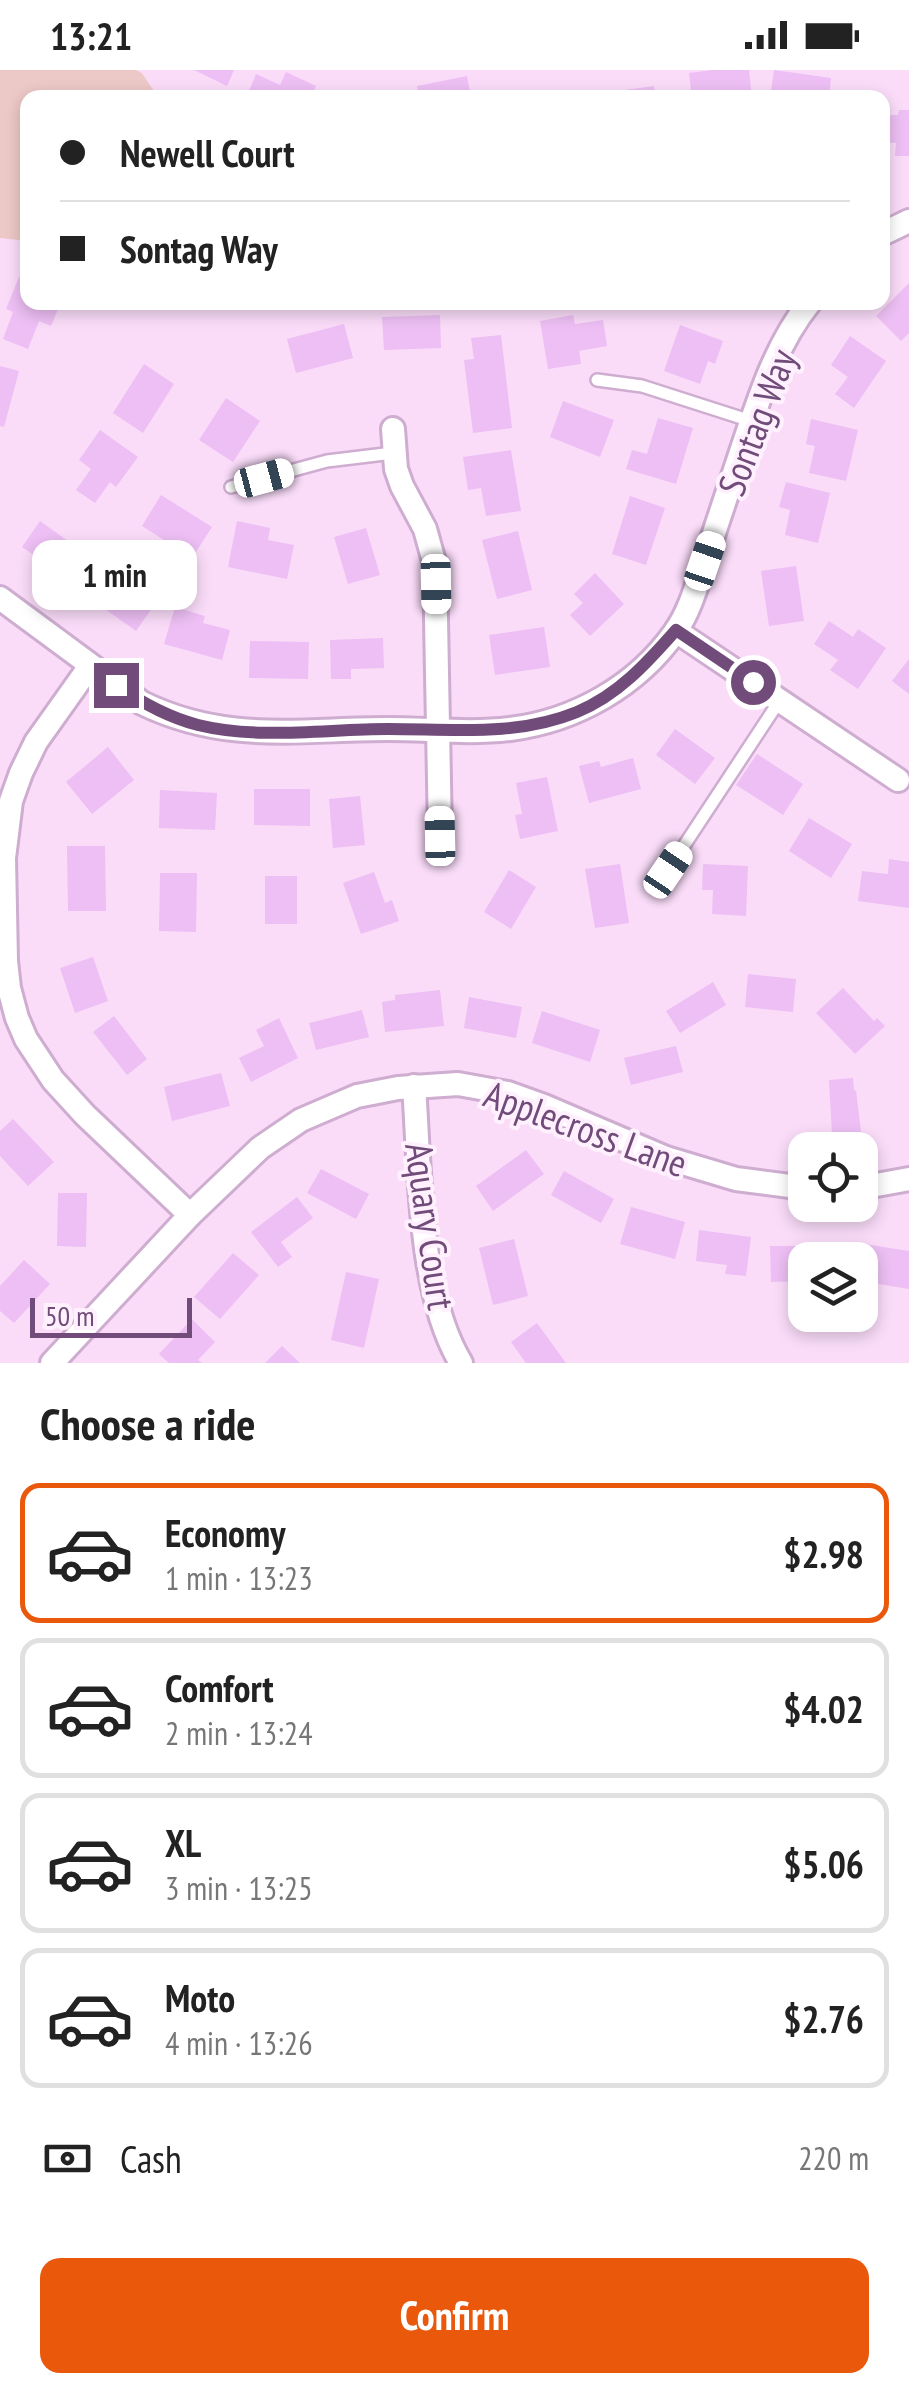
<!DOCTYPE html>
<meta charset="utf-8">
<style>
body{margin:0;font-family:"PT Sans Narrow",sans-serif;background:#f2f2f2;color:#222;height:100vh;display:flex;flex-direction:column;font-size:38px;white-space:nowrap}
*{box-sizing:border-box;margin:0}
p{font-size:32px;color:#767676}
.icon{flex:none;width:55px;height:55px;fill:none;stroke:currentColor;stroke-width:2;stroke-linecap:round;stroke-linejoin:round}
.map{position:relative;height:1293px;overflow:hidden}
.drawer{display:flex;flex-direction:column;background:#fff;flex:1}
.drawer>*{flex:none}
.top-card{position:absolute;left:20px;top:20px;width:870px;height:220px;border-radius:20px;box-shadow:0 5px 15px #0003;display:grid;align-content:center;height:220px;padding:0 40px;background:#fff}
.fabs{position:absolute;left:788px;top:1062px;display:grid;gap:20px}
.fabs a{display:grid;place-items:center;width:90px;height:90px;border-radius:20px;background:#fff;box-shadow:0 5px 15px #0003;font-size:50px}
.scale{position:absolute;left:30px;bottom:25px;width:162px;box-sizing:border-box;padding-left:10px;border:5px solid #714b79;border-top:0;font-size:28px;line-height:35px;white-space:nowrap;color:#714b79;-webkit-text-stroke:8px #fff0fe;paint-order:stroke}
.end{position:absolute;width:45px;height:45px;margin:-22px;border:12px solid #714b79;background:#fff;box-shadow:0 0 0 5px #fff}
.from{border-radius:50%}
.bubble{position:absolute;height:70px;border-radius:20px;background:#fff;box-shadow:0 5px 15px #0003;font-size:32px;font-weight:700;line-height:70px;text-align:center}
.car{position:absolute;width:30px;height:60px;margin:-30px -15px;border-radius:12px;box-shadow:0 0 8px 2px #0007;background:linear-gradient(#fff 24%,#345 0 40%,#fff 0 76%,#345 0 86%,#fff 0)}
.top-card b{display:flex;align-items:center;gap:35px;height:95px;font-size:38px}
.top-card b+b{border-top:2px solid #e0e0e0}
.top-card i{width:25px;height:25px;background:#222}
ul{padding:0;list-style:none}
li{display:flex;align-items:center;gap:30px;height:140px;margin:0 20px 15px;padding:0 20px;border:5px solid #e0e0e0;border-radius:20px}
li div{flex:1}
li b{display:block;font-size:38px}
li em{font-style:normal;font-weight:700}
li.selected{border-color:#ea580c}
li>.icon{width:90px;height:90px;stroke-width:1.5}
h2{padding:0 40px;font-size:45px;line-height:120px}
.pay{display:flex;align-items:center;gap:25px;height:110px;padding:0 40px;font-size:38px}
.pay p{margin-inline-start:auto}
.cta{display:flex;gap:20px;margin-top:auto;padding:20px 40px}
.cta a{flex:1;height:115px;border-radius:20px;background:#ea580c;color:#fff;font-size:40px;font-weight:700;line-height:115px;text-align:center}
.status{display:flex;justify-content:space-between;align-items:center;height:70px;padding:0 50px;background:#fff;direction:ltr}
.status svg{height:28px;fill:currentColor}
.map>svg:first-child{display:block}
.residential{fill:#fadcf9;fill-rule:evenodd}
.green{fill:#ecc8c6}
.building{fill:#edbff4}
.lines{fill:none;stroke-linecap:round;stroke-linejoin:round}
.service-casing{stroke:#ceadd0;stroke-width:16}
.minor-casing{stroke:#ceadd0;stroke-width:28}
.service{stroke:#fff;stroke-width:11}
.minor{stroke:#fff;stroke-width:22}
.route{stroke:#714b79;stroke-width:12}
.labels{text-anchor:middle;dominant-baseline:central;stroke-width:8;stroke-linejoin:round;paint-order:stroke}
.street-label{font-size:38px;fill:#714b79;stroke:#fff0fe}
</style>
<div class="status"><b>13:21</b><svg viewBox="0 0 49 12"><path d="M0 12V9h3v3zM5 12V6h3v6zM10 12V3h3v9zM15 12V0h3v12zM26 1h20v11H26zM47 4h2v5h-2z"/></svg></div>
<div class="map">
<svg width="909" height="1293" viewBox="0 0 909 1293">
<rect width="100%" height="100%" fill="#fde8fb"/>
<path class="residential" d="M136,0h773v1293h-909v-1125l27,3 1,61h854v-204h-724l-15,-25zM805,1080h55v55h-55zM805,1190h55v55h-55z"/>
<polygon class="green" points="0,0 136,0 142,3 158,27 28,28 27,171 0,168"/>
<g class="building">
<polygon points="194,0 234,0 227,16"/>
<polygon points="712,0 749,0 752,28 692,28 689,3"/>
<polygon points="774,0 831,8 829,28 770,28"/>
<polygon points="286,2 316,16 311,28 246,28 256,4 280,15"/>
<polygon points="467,6 471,28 419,28 417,16"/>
<polygon points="654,16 655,28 604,28 603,23"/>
<polygon points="510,20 572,23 571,28 509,28"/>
<polygon points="899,40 909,40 909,86 895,86 896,73 882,72 882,45 898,45"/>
<polygon points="19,207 28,211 28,232 61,232 51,256 39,251 28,279 3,269 13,242 6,239"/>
<polygon points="909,213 909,263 901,271 876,246"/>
<polygon points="440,245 441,278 384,280 382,247"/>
<polygon points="573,245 575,254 603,250 607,276 579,281 581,294 548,299 540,251"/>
<polygon points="344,254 353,288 296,303 287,269"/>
<polygon points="680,255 723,271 715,294 708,291 700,314 664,301"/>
<polygon points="501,265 512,358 473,363 464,290 474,289 471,268"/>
<polygon points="850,266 886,291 854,338 835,324 848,307 831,295"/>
<polygon points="144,294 174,314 143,363 113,343"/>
<polygon points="0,296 19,301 4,357 0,356"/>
<polygon points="226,328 260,351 233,392 199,370"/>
<polygon points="563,331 614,350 600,387 550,367"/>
<polygon points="658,348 693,358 676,414 626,399 632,380 647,384"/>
<polygon points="811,349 858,360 846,411 809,403 815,376 806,374"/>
<polygon points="100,360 138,387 116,417 110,412 95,433 76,420 91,399 79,390"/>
<polygon points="511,380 521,441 486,446 481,418 468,420 463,387"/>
<polygon points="786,412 830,423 818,473 785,465 790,440 779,437"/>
<polygon points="161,425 212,457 192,488 142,456"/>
<polygon points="630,426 665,438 646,495 612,484"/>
<polygon points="40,451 82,481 64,506 22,477"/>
<polygon points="237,451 270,458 268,470 294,475 287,509 228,497"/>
<polygon points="366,458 380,505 348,514 334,467"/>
<polygon points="518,461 532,520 497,529 482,470"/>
<polygon points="109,496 157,531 136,561 88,527"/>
<polygon points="796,496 804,551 769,556 761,501"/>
<polygon points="595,503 624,534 590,566 570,545 583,533 574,524"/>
<polygon points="175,537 205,546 203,553 230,560 222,590 164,574"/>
<polygon points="829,551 853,567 858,559 886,578 858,619 830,600 838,590 814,574"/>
<polygon points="544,557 550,597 495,605 489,565"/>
<polygon points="383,568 384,598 351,599 351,609 331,609 330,570"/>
<polygon points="250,571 309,572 308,609 249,608"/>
<polygon points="909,589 909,624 892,611"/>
<polygon points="675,659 715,688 695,714 656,685"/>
<polygon points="108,677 134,710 92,744 66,712"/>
<polygon points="757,684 803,714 783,745 736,715"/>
<polygon points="633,688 641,719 589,733 579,696 599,691 601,697"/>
<polygon points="547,707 558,761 520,769 515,745 522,744 516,713"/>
<polygon points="254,719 310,719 310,756 254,755"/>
<polygon points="160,720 217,723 215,760 159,758"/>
<polygon points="360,726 365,775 333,778 329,729"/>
<polygon points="809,748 852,774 831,808 789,781"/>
<polygon points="67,776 105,776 106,841 68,841"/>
<polygon points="889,789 909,792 909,838 858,831 862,801 888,804"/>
<polygon points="620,794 629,853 595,858 585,799"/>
<polygon points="703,794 748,796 746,846 712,844 713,820 702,820"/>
<polygon points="509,800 536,817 511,859 484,842"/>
<polygon points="374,802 385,833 392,830 399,851 361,864 343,813"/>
<polygon points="160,803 197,803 196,862 159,861"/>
<rect x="265" y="806" width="32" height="48"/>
<polygon points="93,887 108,931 75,943 60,898"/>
<polygon points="748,904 796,909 793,942 745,937"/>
<polygon points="713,912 726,935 680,963 666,941"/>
<polygon points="843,918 874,951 877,948 885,956 855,984 816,943"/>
<polygon points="440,920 444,956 385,962 382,932 395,930 395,925"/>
<polygon points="469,927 522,937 516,968 464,958"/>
<polygon points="362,940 369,967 316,980 309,953"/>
<polygon points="542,941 600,960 590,992 532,973"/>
<polygon points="114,946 147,989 127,1005 93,962"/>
<polygon points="279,948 298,988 251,1012 239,988 264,976 256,960"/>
<polygon points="676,976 683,1002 631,1015 624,988"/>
<polygon points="221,1003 230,1036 172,1051 164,1017"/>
<polygon points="853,1008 854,1021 856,1020 861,1062 832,1065 829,1010"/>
<polygon points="13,1049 54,1092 28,1116 0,1086 0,1061"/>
<polygon points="526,1080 544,1104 493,1141 476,1116"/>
<polygon points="321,1099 369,1124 356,1149 307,1123"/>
<polygon points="564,1101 614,1129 601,1153 551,1125"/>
<polygon points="58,1123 87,1123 86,1177 57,1176"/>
<polygon points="297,1127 313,1148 281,1172 292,1187 278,1197 251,1162"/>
<polygon points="631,1137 685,1152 675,1189 620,1174"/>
<polygon points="699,1160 751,1167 746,1206 725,1204 727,1195 696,1191"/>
<polygon points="514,1169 528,1226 493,1235 479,1178"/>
<polygon points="858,1173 909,1181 909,1219 860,1211 860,1190 856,1190"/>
<polygon points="770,1176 829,1176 829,1190 805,1190 805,1211 771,1212"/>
<polygon points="233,1183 259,1205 220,1249 194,1227"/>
<polygon points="24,1190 50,1214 14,1253 0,1241 0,1216"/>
<polygon points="346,1202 379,1209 364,1278 331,1270"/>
<polygon points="192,1249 215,1272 198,1290 202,1293 169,1293 159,1284"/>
<polygon points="537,1253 566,1293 526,1293 511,1272"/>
<polygon points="282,1276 300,1293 265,1293"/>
</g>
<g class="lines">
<defs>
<g id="service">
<polyline points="597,310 642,316 751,351"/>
<polyline points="231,417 327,391 393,383"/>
<polyline points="668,800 780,630"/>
</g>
<g id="minor">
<polyline points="882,164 909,151"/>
<polyline points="393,359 396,399 402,416 425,459 435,495 440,765"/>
<path d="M0,528l142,105c84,41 158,26 246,26 40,0 82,5 122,0 65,-8 127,-43 165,-97 16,-22 23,-52 32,-78 12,-36 24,-72 36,-108 17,-50 33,-102 67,-144"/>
<polyline points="676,561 898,710"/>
<polyline points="90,596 36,672 21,703 11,731 4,788 6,891 9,918 17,948 26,969 53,1010 85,1045 190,1145"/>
<path d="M414,1016c6,83 4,206 47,277"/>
<polyline points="860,1118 909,1109"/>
<polyline points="52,1293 190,1145 260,1078 301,1050 357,1026 398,1018 458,1014 508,1023 544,1036 666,1088 736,1109 805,1118"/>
</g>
</defs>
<use href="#service" class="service-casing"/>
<use href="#minor" class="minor-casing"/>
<use href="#service" class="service"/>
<use href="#minor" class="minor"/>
</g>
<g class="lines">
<path class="route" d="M116,615c26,18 51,32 82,40 61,15 128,4 190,4 64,0 128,8 189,-17 41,-17 70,-49 99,-82l77,52"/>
</g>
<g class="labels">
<g class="street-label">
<text transform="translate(756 352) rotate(-69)">Sontag Way</text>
<text transform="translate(586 1058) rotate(20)">Applecross Lane</text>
<text transform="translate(431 1156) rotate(82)">Aquary Court</text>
</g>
</g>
</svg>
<div class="fabs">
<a><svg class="icon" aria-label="locate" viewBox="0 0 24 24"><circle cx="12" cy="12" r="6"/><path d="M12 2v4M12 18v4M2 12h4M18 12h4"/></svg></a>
<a><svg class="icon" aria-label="layers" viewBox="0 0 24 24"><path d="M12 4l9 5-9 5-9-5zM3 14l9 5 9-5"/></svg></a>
</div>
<div class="scale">50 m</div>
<i class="end from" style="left:753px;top:612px"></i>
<i class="end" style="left:116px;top:615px"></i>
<div class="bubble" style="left:32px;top:470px;width:165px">1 min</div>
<i class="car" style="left:264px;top:408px;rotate:75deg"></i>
<i class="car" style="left:705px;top:491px;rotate:19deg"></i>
<i class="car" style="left:436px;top:514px;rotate:179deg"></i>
<i class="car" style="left:440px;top:766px;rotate:359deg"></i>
<i class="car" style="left:668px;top:800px;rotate:34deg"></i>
<div class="top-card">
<b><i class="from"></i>Newell Court</b>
<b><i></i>Sontag Way</b>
</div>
</div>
<section class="drawer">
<h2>Choose a ride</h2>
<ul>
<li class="selected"><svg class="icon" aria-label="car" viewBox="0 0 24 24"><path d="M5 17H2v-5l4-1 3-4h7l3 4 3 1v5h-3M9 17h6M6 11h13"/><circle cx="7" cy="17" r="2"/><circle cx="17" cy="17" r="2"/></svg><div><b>Economy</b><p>1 min · 13:23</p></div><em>$2.98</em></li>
<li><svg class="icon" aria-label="car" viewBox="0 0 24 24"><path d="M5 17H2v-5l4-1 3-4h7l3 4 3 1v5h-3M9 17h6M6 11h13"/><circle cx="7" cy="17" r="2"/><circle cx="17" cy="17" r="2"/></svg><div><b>Comfort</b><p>2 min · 13:24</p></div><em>$4.02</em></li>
<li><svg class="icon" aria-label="car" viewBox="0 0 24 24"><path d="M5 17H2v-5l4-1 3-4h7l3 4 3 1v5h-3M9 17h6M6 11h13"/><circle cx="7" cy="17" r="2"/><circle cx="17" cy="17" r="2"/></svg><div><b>XL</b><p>3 min · 13:25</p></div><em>$5.06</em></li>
<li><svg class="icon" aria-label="car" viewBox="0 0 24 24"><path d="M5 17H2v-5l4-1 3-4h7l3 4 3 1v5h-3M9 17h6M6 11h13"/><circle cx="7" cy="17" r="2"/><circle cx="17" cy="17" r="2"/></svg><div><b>Moto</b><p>4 min · 13:26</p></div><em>$2.76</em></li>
</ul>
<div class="pay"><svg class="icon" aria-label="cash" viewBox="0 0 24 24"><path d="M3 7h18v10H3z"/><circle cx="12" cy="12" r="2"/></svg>Cash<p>220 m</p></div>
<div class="cta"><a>Confirm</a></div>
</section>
